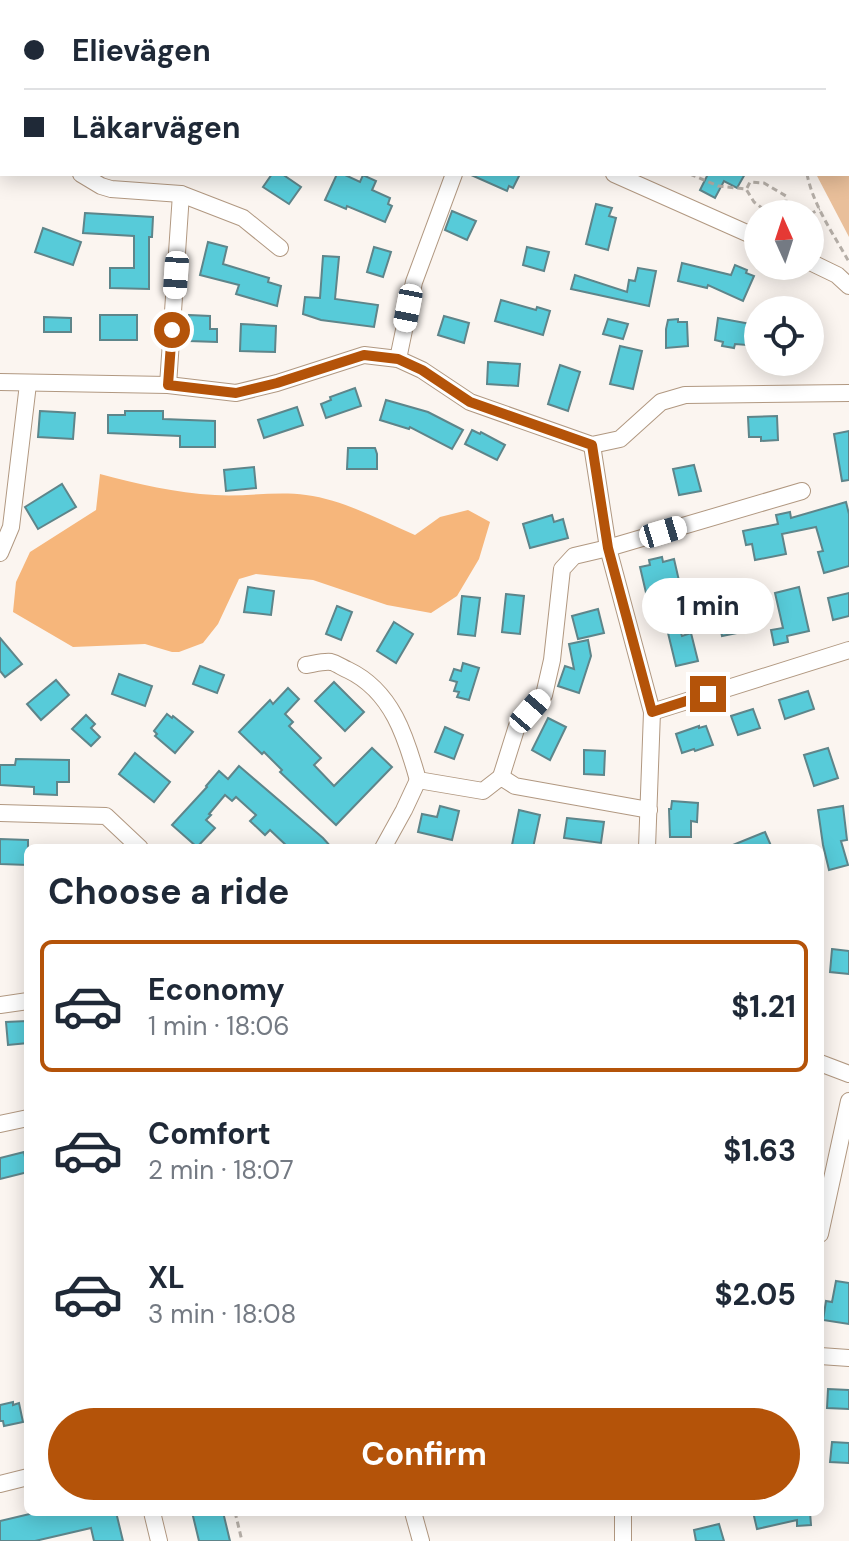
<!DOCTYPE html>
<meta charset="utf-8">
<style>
body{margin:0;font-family:"DM Sans",sans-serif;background:#f6f6f7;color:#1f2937;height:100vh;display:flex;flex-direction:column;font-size:30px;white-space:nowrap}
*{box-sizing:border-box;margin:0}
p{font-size:26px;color:#747a83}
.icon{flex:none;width:44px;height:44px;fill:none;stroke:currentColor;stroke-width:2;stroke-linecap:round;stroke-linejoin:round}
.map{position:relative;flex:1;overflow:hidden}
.drawer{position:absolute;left:24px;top:844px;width:800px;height:672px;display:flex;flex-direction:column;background:#fff;border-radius:12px;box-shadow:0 4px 20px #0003}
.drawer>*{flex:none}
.top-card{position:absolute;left:0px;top:0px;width:850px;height:176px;box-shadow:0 4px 20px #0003;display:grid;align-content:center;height:176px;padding:0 24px;background:#fff}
.needle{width:52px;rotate:357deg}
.controls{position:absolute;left:744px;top:200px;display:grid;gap:16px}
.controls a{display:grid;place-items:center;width:80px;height:80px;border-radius:50%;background:#fff;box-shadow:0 4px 20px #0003;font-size:40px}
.end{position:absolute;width:36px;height:36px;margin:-18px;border:10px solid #b45309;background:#fff;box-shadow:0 0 0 4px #fff}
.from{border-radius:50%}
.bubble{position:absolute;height:56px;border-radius:28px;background:#fff;box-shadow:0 4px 20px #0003;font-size:26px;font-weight:700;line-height:56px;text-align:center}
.car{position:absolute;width:24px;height:48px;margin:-24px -12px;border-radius:10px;box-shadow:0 0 6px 2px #0007;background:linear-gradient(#fff 24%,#345 0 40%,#fff 0 76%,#345 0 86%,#fff 0)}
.top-card b{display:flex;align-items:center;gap:28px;height:76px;font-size:30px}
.top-card b+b{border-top:2px solid #e0e1e3}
.top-card i{width:20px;height:20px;background:#1f2937}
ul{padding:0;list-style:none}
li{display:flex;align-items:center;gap:24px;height:132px;margin:0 16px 12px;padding:0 8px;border:4px solid transparent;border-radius:12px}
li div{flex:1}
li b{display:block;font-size:30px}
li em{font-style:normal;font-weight:700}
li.active{border-color:#b45309}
li>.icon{width:72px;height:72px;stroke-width:1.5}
h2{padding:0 24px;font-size:36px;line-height:96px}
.button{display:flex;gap:16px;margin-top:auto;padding:16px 24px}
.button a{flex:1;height:92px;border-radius:48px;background:#b45309;color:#fff;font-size:32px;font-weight:700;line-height:92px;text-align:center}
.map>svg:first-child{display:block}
.green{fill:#e9bf9a}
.forest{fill:#f6b67b}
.building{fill:#57cbd9;stroke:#5e858a;stroke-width:2}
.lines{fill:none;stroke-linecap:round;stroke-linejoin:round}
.minor-casing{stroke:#b19881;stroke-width:18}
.tertiary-casing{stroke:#b19881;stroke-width:22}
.path{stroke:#b5aea7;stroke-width:3;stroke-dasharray:6 4;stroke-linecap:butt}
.minor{stroke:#fff;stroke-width:16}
.tertiary{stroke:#fff;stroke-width:20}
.route{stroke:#b45309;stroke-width:10}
</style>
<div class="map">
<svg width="849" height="1541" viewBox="0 0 849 1541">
<rect width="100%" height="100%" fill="#fbf5f0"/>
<g class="green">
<polygon points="467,0 797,0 802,2 471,2"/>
<polygon points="848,20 849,21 849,237 816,174 848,174"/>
</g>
<path class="forest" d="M100,474c38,10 75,19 115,21 30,2 61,-4 91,0 38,5 74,25 109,40l25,-18 28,-7 22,12 -11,37 -22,37 -26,17 -44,-8 -74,-25 -57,-6 -17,5 -21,45 -15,19 -24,9h-7l-27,-8 -72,3 -60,-35 3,-30 14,-30 66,-42z"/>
<g class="building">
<polygon points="272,174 282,174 301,187 289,204 263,187"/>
<polygon points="337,174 343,174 360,182 363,175 376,181 372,190 390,198 388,204 392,206 385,222 347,206 346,209 325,200"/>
<polygon points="469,174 520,174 513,188 509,186 507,191"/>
<polygon points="708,174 745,174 737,188 724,181 715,198 700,190"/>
<polygon points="596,204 612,208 609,216 616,218 608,250 586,244"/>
<polygon points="452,211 476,221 467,240 445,230"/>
<polygon points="85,213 153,217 152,237 149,237 149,289 110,288 110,268 134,268 134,236 83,233"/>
<polygon points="43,228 81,242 73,265 35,252"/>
<polygon points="208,242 227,247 223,264 269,278 268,282 281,286 277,306 236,294 239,285 200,275"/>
<polygon points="374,247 391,252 383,277 367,272"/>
<polygon points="527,247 549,252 544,271 523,265"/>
<polygon points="323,256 339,257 335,299 378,305 374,327 321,320 303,314 305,297 320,298"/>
<polygon points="682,263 731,275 735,265 747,270 746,273 754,276 743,301 708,285 707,288 678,281"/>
<polygon points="638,268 656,271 649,306 571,289 575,275 627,292 629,280 635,281"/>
<polygon points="501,300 536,310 537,307 550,311 543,335 495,321"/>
<rect x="100" y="315" width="37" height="25"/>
<polygon points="189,315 210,316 210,329 217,329 217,342 189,341"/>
<polygon points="444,316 469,323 464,343 438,335"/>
<polygon points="44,317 71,318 71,332 44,332"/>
<polygon points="718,318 751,324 747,345 735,344 734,348 722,346 723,342 715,340"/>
<polygon points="608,319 628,324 623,339 603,334"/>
<polygon points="678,319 678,322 687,322 688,346 666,348 666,329 668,320"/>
<polygon points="241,324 276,326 275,352 240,351"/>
<polygon points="620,346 642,351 633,389 610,384"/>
<polygon points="488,362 520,364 518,386 487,384"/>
<polygon points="560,365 580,372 568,411 548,404"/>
<polygon points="355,388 361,406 326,418 321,404 331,400 330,397"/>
<polygon points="386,400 428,412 463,430 452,449 410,427 409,429 380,420"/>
<polygon points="297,407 303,425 264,438 258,420"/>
<polygon points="40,411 75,413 73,439 38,437"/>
<polygon points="125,411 163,411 163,419 215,421 215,447 180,447 180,436 108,433 108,415 125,415"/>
<polygon points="777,416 778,440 761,441 761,437 749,437 748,417"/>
<polygon points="472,430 480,434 481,432 505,445 497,460 465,444"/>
<polygon points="849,431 849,480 842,481 834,434"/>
<polygon points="348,448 375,448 377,454 377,469 347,469"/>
<polygon points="694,465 701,491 679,495 673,469"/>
<polygon points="254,467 256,488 226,491 224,470"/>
<polygon points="62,484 76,507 38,529 25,507"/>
<polygon points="846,502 849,514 849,566 824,573 818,552 823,551 816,527 782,534 786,554 755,560 752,544 746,545 743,531 778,524 776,515 790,512 791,518"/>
<polygon points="552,515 554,522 563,519 568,538 530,548 523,524"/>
<polygon points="662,557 663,562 674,559 683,598 670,602 668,592 647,597 640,567 650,565 649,560"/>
<polygon points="248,587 274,591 271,615 244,612"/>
<polygon points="799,587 809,631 787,636 788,642 774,645 771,630 783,628 775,593"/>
<polygon points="732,593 733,600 736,599 742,632 722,636 715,604 720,603 718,596"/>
<polygon points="849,593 849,616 833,620 828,598"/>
<polygon points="506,594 524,596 520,634 502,632"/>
<polygon points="462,596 480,598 475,636 458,634"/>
<polygon points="337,606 352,612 341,640 326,634"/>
<polygon points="598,609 604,633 578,639 572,616"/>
<polygon points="394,622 413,634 396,663 377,651"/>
<polygon points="680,630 682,636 691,633 698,661 676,666 668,633"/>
<polygon points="0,638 22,664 5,677 0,671"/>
<polygon points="588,640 591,656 579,693 558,686 565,666 574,669 569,644"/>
<polygon points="463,663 479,668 469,700 457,697 459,692 454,691 457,682 450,680 454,669 461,671"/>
<polygon points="200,666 224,675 217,693 193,684"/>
<polygon points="119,674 152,686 145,706 112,694"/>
<polygon points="56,680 69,695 41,720 27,704"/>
<polygon points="334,682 364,712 345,731 315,701"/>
<polygon points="288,688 299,699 285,714 293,722 289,726 321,758 314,765 334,786 372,748 392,767 336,825 280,772 282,770 264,752 262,754 239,732 270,700 273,704"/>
<polygon points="808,691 814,709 785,719 779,700"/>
<polygon points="753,709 760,728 738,735 731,716"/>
<polygon points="167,714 172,718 173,716 193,732 175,753 155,736 157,734 154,731"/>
<polygon points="86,715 95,724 91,728 100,737 91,746 72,729"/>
<polygon points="548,718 566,727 550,760 532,750"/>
<polygon points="699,726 699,728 706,726 713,745 695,751 694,749 682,753 676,734"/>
<polygon points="445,727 463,735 454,759 435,752"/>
<polygon points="828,748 838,778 814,786 804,755"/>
<polygon points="584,750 605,751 604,775 584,774"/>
<polygon points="135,753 170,782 154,802 119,774"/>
<polygon points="16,759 69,760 69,782 57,782 57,795 34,794 34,787 0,785 0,765 15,765"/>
<polygon points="239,766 323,838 332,848 289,848 270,830 265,835 250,821 256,815 236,797 232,801 225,795 209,814 211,815 206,820 215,828 197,847 172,825 207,787 206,786 219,771 228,779"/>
<polygon points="672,801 698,803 697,822 691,821 691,837 670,837 669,809 671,809"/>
<polygon points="440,806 459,811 452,840 418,832 422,814 437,817"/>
<polygon points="843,806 847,840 841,841 848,865 829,870 823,845 818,810"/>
<polygon points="519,810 540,815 533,848 512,845"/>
<polygon points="567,818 604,822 601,843 564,838"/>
<polygon points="765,832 772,848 728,848 728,847"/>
<polygon points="0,839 28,840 28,865 0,864"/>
<polygon points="832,949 849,951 849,974 830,972"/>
<polygon points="27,1021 28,1043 8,1045 6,1022"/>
<polygon points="24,1152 28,1172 0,1179 0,1158"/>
<polygon points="836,1281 849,1283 849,1324 823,1320 826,1301 832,1302"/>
<polygon points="828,1389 849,1390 849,1409 827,1408"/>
<polygon points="13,1402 13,1405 19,1403 23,1422 4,1426 3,1421 0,1421 0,1405"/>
<polygon points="832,1442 849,1443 849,1463 830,1462"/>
<polygon points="38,1512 116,1512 123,1541 94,1541 91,1528 35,1541 0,1541 0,1521"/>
<polygon points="192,1512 223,1512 230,1541 199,1541"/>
<polygon points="753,1512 810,1512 811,1525 797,1526 797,1520 757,1529"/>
<polygon points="719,1524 724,1541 696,1541 694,1530"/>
</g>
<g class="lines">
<defs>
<g id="minor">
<polyline points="220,0 225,2"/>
<polyline points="0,115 2,116"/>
<polyline points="81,174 101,186 111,189 181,194 243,218 280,248"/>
<polyline points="614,174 758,238"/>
<polyline points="810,262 837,275 849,286"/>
<polyline points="398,359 414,282 454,174"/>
<polyline points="0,382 168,385 236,393 277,383 364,355 398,359 422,370 470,402 592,445 620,439 661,402 685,395 849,393"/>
<polyline points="168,385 181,194"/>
<polyline points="592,445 608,548 652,712 647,848"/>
<polyline points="0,553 11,527 28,384"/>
<path d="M306,665c7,-1 18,-4 25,-3 5,1 12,6 17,8 44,21 58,67 70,110l65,11 18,-14 14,9 134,24"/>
<polyline points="652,712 849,650"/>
<polyline points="501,777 517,726 544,695 552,660 562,569 574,556 608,548 802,491"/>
<polyline points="0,813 106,816 140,848"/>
<polyline points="383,848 404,810 418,780"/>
<polyline points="0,1005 28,1001"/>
<polyline points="820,1063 849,1074"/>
<polyline points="0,1124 28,1118"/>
<polyline points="820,1234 849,1101"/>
<polyline points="820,1356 849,1358"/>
<polyline points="0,1484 28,1477"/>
<polyline points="152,1512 159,1541"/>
<polyline points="413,1512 421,1541"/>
<polyline points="623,1541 623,1512"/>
</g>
<g id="tertiary">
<polyline points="820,0 825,2"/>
<polyline points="848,11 849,11"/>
</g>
</defs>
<use href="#minor" class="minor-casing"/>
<use href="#tertiary" class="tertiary-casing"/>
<g class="path">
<polyline points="668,0 672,2"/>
<polyline points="528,2 529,0"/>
<polyline points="848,91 849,91"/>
<polyline points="690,174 718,186 746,189 754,202 770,214"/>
<path d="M807,174c6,31 27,61 42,88"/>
<polyline points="747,188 750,182 764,183 786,196 786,212 788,214"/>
<polyline points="810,214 820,209"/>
<polyline points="235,1512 242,1541"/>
</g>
<use href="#minor" class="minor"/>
<use href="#tertiary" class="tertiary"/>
</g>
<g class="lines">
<polyline class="route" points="172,330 168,385 236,393 277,383 364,355 398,359 422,370 470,402 592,445 608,548 652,712 708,694"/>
</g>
</svg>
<div class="controls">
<a><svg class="needle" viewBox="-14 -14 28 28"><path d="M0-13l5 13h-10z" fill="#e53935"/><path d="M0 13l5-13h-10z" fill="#747a83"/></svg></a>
<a><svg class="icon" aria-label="locate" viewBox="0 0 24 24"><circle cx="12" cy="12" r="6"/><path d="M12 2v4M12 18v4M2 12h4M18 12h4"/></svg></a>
</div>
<i class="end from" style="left:172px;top:330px"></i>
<i class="end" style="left:708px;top:694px"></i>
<div class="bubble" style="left:642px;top:578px;width:132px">1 min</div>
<i class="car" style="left:176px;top:275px;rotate:184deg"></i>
<i class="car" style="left:408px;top:308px;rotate:191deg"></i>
<i class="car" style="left:663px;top:532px;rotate:73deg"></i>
<i class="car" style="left:530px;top:711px;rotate:41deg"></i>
<div class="top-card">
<b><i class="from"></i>Elievägen</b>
<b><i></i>Läkarvägen</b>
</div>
<section class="drawer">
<h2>Choose a ride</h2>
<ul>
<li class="active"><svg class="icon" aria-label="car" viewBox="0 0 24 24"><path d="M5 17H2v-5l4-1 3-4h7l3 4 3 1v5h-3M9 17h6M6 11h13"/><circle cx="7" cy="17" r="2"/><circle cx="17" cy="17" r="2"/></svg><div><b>Economy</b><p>1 min · 18:06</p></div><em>$1.21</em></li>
<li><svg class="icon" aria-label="car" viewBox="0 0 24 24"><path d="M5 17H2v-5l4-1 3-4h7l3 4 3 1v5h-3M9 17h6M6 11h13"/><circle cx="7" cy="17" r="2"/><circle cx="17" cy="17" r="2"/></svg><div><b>Comfort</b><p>2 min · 18:07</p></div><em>$1.63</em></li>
<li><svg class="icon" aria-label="car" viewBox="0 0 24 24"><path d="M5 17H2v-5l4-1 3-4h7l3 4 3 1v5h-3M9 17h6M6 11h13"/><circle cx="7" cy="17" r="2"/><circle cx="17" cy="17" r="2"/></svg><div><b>XL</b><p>3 min · 18:08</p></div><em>$2.05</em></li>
</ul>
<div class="button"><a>Confirm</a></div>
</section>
</div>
